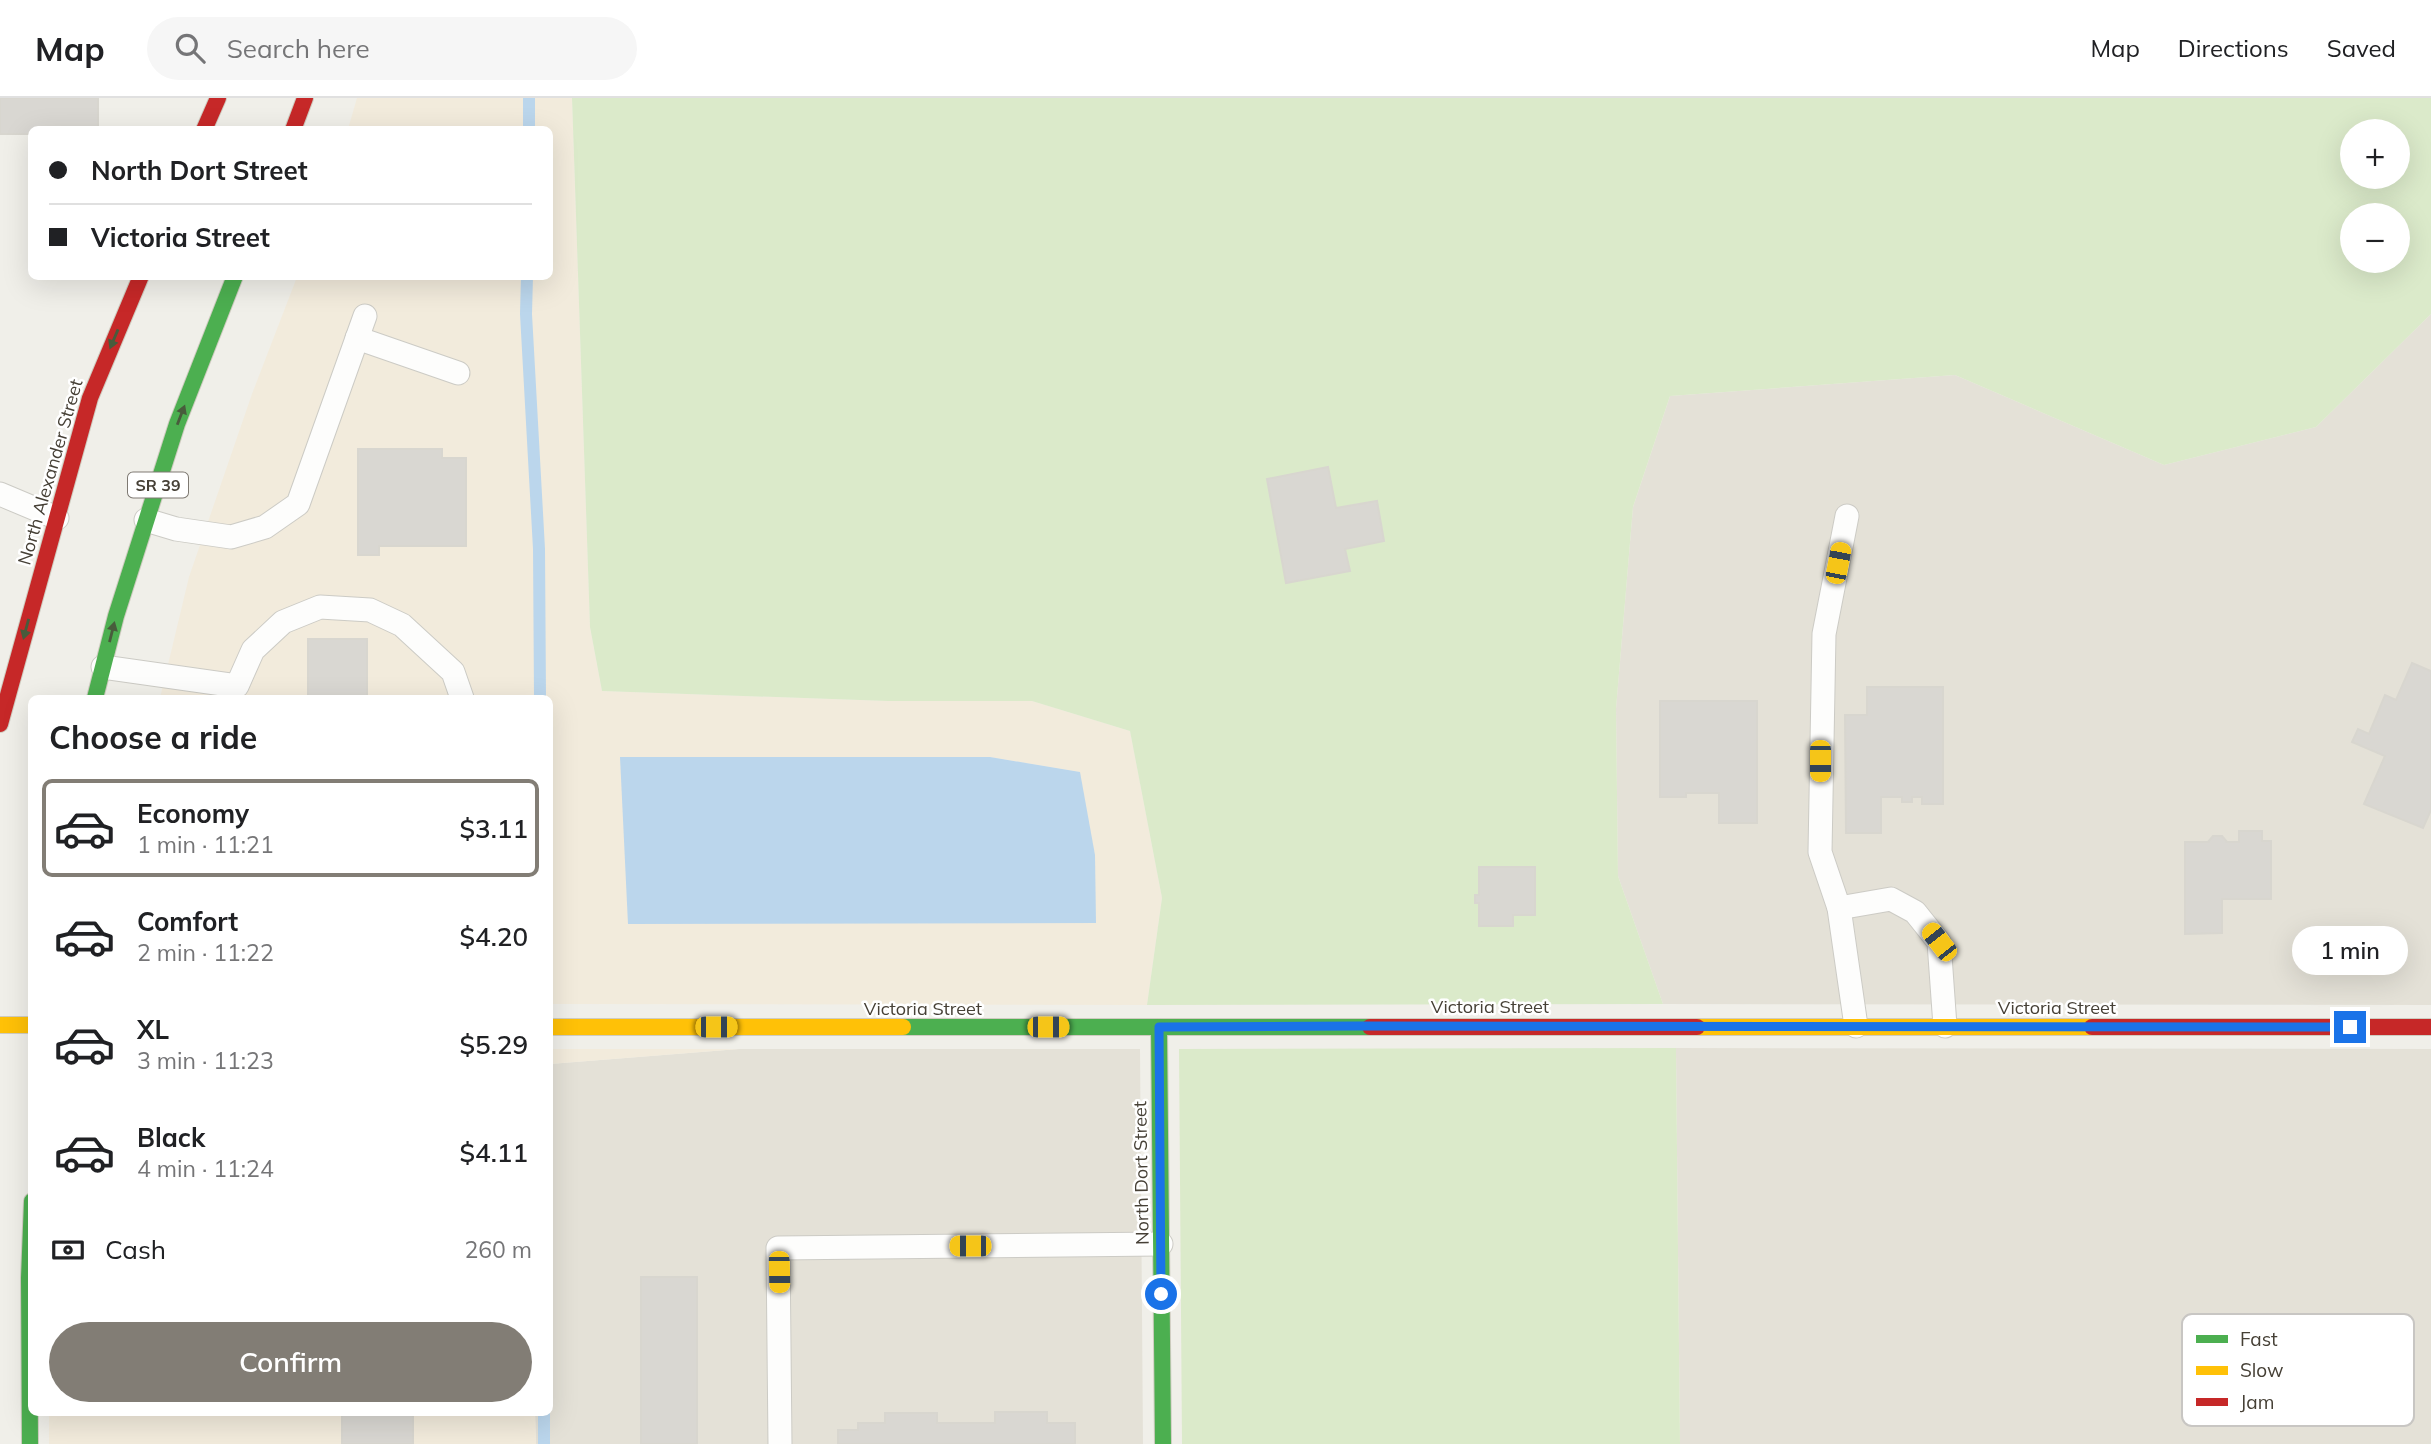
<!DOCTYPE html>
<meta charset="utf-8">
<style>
body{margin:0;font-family:Mulish,sans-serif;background:#f6f6f6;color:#202124;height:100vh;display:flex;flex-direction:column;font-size:26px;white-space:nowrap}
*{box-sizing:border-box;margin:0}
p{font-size:23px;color:#757577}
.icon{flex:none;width:38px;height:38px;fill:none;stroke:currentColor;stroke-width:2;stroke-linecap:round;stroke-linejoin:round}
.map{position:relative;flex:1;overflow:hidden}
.panel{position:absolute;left:28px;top:597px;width:525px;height:721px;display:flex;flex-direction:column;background:#fff;border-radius:10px;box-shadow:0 7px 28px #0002}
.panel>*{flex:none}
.guide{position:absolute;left:28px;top:28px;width:525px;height:154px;border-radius:10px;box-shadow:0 7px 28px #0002;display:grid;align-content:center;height:154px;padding:0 21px;background:#fff}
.controls{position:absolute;left:2340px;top:21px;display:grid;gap:14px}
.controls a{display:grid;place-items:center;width:70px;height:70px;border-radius:50%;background:#fff;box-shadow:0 7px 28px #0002;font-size:35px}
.end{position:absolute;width:32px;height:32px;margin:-16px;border:9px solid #1a73e8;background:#fff;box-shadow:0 0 0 4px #fff}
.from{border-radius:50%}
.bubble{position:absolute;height:49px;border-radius:24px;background:#fff;box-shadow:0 7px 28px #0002;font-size:23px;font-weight:600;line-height:49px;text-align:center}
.car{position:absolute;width:21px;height:42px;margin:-21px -10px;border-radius:9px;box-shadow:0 0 5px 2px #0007;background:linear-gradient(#f5c518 24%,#345 0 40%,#f5c518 0 76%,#345 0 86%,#f5c518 0)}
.guide b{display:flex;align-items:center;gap:24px;height:66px;font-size:26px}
.guide b+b{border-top:2px solid #e0e0e0}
.guide i{width:18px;height:18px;background:#202124}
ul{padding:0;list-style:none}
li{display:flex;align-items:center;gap:21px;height:98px;margin:0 14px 10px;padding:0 7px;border:4px solid transparent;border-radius:10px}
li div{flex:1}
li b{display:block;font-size:26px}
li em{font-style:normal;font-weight:600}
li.current{border-color:#827d75}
li>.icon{width:63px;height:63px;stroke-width:1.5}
h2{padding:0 21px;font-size:32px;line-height:84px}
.pay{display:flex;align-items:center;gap:18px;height:77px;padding:0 21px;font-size:26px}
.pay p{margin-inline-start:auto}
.primary-button{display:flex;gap:14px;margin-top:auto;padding:14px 21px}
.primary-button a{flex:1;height:80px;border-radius:42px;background:#827d75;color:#fff;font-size:28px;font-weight:600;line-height:80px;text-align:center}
header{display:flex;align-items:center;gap:42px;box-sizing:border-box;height:98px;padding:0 35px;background:#fff;border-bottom:2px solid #e0e0e0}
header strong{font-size:33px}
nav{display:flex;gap:38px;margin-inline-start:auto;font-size:24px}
.search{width:490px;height:63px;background:#f6f6f6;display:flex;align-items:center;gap:18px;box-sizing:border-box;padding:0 24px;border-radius:38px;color:#757577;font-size:26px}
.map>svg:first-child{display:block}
.residential{fill:#e4e1d7}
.commercial{fill:#f2ebdc;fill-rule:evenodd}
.green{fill:#dbeaca;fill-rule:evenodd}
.water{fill:#bbd6ec}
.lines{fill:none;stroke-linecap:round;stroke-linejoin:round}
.stream{stroke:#bbd6ec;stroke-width:12}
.building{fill:#d9d7d2;stroke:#d8d6cf;stroke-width:2}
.lane-casing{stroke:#cccbc5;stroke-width:25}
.fast-casing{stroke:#cfccc0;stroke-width:18}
.slow-casing{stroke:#cfccc0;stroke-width:18}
.jam-casing{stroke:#cfccc0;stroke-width:18}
.lane{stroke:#fdfdfc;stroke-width:23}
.fast{stroke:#4caf50;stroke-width:16}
.slow{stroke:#ffc107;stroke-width:16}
.jam{stroke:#c62828;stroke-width:16}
.oneway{fill:#485c3c}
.route{stroke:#1a73e8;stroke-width:9}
.labels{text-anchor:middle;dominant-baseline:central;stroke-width:5;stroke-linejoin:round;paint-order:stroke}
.shield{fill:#fff;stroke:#7e7972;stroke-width:2}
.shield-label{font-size:16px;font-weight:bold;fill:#464036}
.street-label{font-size:18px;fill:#464036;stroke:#fff}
.key{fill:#fff;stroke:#c8c6c3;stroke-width:2}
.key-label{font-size:19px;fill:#464036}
</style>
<header>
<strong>Map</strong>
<div class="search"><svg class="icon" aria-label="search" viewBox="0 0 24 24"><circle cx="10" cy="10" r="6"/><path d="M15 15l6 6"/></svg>Search here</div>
<nav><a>Map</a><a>Directions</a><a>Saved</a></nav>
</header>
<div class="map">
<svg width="2431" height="1346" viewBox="0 0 2431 1346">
<rect width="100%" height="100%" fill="#f0efe9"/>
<g class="residential">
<polygon points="2431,216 2431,907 1663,906 1618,778 1616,611 1633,409 1670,298 1955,277 2164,367 2316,329"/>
<polygon points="1676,950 2431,951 2431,1346 1680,1346"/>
<polygon points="739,951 1140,951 1143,1346 536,1346 535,1314 550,1314 550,966"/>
</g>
<g class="commercial">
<path d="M357,0h215l18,529 12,64 286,10h144l98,30 32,167 -15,107 -597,-1v-306h-390l29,-121 63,-183 45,-117 253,-1v-146l-202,-1zM990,659l90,15 -460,-14 1,-1z"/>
<polygon points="550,951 739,951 550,966"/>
<polygon points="49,1314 535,1314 536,1346 49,1346"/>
</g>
<g class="green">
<path d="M572,0h1859v216l-115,113 -152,38 -209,-90 -285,21 -37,111 -17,202 2,167 45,128 -516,1 15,-107 -32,-167 -98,-30h-144l-286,-10 -12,-64zM2352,33h46v46h-46zM2352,117h46v46h-46z"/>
<polygon points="1676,950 1680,1346 1182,1346 1179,951"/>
</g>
<polygon class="water" points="620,659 990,659 1080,674 1095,757 1096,825 628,826"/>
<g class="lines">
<g class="stream">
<polyline points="529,0 529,32"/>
<polyline points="527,178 526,216 539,451 540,600"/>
<polyline points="544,1314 544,1346"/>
</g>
</g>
<g class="building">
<polygon points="0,0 98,0 98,32 32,32 32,36 0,36"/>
<polygon points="358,351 442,351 442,360 466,360 466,448 379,448 379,457 358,457"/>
<polygon points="1328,369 1336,410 1377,403 1384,443 1345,451 1350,473 1286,485 1267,381"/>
<rect x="308" y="541" width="59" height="59"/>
<polygon points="2412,565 2431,573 2431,712 2423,730 2364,706 2385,658 2352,644 2358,631 2369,636 2385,597 2396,602"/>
<polygon points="1867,589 1943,589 1943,706 1922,706 1922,699 1912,699 1912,704 1902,704 1902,699 1881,699 1881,735 1846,735 1845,617 1867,617"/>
<polygon points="1660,603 1757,603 1757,725 1719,725 1719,695 1686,695 1686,699 1660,699"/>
<polygon points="2239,733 2262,733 2262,743 2271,743 2271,801 2222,801 2222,835 2185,836 2185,744 2208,744 2213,738 2222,738 2227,744 2239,744"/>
<polygon points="1479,769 1535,769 1535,817 1513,817 1513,828 1479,828 1479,805 1475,805 1475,797 1479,797"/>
<rect x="641" y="1179" width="56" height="167"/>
<rect x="342" y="1314" width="71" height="32"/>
<polygon points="995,1314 1047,1314 1047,1325 1075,1325 1075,1346 838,1346 838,1332 858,1332 858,1325 885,1325 885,1315 937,1315 937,1325 995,1325"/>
</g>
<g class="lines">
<defs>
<g id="lane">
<polyline points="357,240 458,275"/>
<polyline points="0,396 57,420"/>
<polyline points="1847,418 1824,536 1820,754 1839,810 1856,928"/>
<polyline points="146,422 176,431 231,439 265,429 298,406 365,218"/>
<polyline points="103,569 237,588 253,552 283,524 320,509 370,512 402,527 453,574 462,600"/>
<polyline points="1839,810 1891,801 1915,814 1939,844 1945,928"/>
<polyline points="780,1346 778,1150 1161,1146"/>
</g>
<g id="fast">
<polyline points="95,600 116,518 177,326 235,178"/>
<polyline points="903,929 1370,929"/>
<polyline points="1159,929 1163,1346"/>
<polyline points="30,1346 29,1180 32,1103"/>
</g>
<g id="slow">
<polyline points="0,927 32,927"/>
<polyline points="550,929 903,929"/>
<polyline points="1697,929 2092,929"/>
</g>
<g id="jam">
<polyline points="204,32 218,0"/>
<polyline points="293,32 305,0"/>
<polyline points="0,626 90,300 141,178"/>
<polyline points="1370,929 1697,929"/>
<polyline points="2092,929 2431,929"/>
</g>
</defs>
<use href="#lane" class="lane-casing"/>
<use href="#fast" class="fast-casing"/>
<use href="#slow" class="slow-casing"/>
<use href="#jam" class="jam-casing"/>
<use href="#lane" class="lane"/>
<use href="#fast" class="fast"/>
<use href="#slow" class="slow"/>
<use href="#jam" class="jam"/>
</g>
<defs><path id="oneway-solid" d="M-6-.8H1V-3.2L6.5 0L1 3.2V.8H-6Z" transform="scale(1.75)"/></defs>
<g class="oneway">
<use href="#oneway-solid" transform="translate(114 241) rotate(113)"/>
<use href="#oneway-solid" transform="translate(181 317) rotate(-69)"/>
<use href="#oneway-solid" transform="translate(26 531) rotate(105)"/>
<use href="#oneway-solid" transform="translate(112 534) rotate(-76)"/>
</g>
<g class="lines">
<polyline class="route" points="1161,1196 1159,929 1359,928 2350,929"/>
</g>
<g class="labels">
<rect class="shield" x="128" y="374.5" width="60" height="25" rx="5"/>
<g class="shield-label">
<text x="158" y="387">SR 39</text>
</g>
<g class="street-label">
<text transform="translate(50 374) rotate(-74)">North Alexander Street</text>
<text x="1490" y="908">Victoria Street</text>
<text x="2057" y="909">Victoria Street</text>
<text x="923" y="910">Victoria Street</text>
<text transform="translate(1141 1075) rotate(-91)">North Dort Street</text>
</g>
</g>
<rect x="2182" y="1216" width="232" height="112" rx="10" class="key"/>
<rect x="2196" y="1237" width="32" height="8" fill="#4caf50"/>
<rect x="2196" y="1268" width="32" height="9" fill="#ffc107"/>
<rect x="2196" y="1300" width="32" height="8" fill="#c62828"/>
<g class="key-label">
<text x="2240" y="1248">Fast</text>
<text x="2240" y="1279">Slow</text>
<text x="2240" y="1311">Jam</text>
</g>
</svg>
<div class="controls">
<a>+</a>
<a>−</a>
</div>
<i class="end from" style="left:1161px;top:1196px"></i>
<i class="end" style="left:2350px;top:929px"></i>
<div class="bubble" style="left:2292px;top:828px;width:116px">1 min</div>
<i class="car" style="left:1838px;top:465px;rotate:11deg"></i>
<i class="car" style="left:1820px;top:663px;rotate:180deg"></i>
<i class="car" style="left:1939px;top:844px;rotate:322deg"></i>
<i class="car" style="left:716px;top:929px;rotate:90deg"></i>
<i class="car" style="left:1048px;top:929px;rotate:90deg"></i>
<i class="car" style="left:970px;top:1148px;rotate:270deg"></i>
<i class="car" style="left:779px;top:1174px;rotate:179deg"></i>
<div class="guide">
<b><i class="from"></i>North Dort Street</b>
<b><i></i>Victoria Street</b>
</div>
<section class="panel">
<h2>Choose a ride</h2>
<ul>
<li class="current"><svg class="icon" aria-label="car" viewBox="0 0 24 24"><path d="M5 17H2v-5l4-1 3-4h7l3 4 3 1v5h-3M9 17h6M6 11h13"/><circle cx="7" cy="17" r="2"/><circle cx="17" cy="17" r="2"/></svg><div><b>Economy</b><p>1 min · 11:21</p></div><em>$3.11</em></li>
<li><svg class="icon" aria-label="car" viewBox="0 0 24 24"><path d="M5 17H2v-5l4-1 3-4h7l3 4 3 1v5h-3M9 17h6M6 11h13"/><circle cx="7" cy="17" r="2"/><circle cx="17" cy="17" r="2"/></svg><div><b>Comfort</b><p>2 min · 11:22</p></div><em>$4.20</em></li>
<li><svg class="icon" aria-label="car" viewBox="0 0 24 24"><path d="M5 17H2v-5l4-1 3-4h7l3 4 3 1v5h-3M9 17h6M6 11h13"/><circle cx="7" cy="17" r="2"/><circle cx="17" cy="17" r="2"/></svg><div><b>XL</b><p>3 min · 11:23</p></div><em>$5.29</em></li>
<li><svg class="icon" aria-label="car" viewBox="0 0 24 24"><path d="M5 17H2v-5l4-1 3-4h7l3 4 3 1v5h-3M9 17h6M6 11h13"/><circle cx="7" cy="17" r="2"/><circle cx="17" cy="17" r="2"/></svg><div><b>Black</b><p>4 min · 11:24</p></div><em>$4.11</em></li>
</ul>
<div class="pay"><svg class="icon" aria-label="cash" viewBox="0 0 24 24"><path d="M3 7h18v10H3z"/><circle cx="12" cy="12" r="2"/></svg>Cash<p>260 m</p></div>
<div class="primary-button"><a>Confirm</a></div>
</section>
</div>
